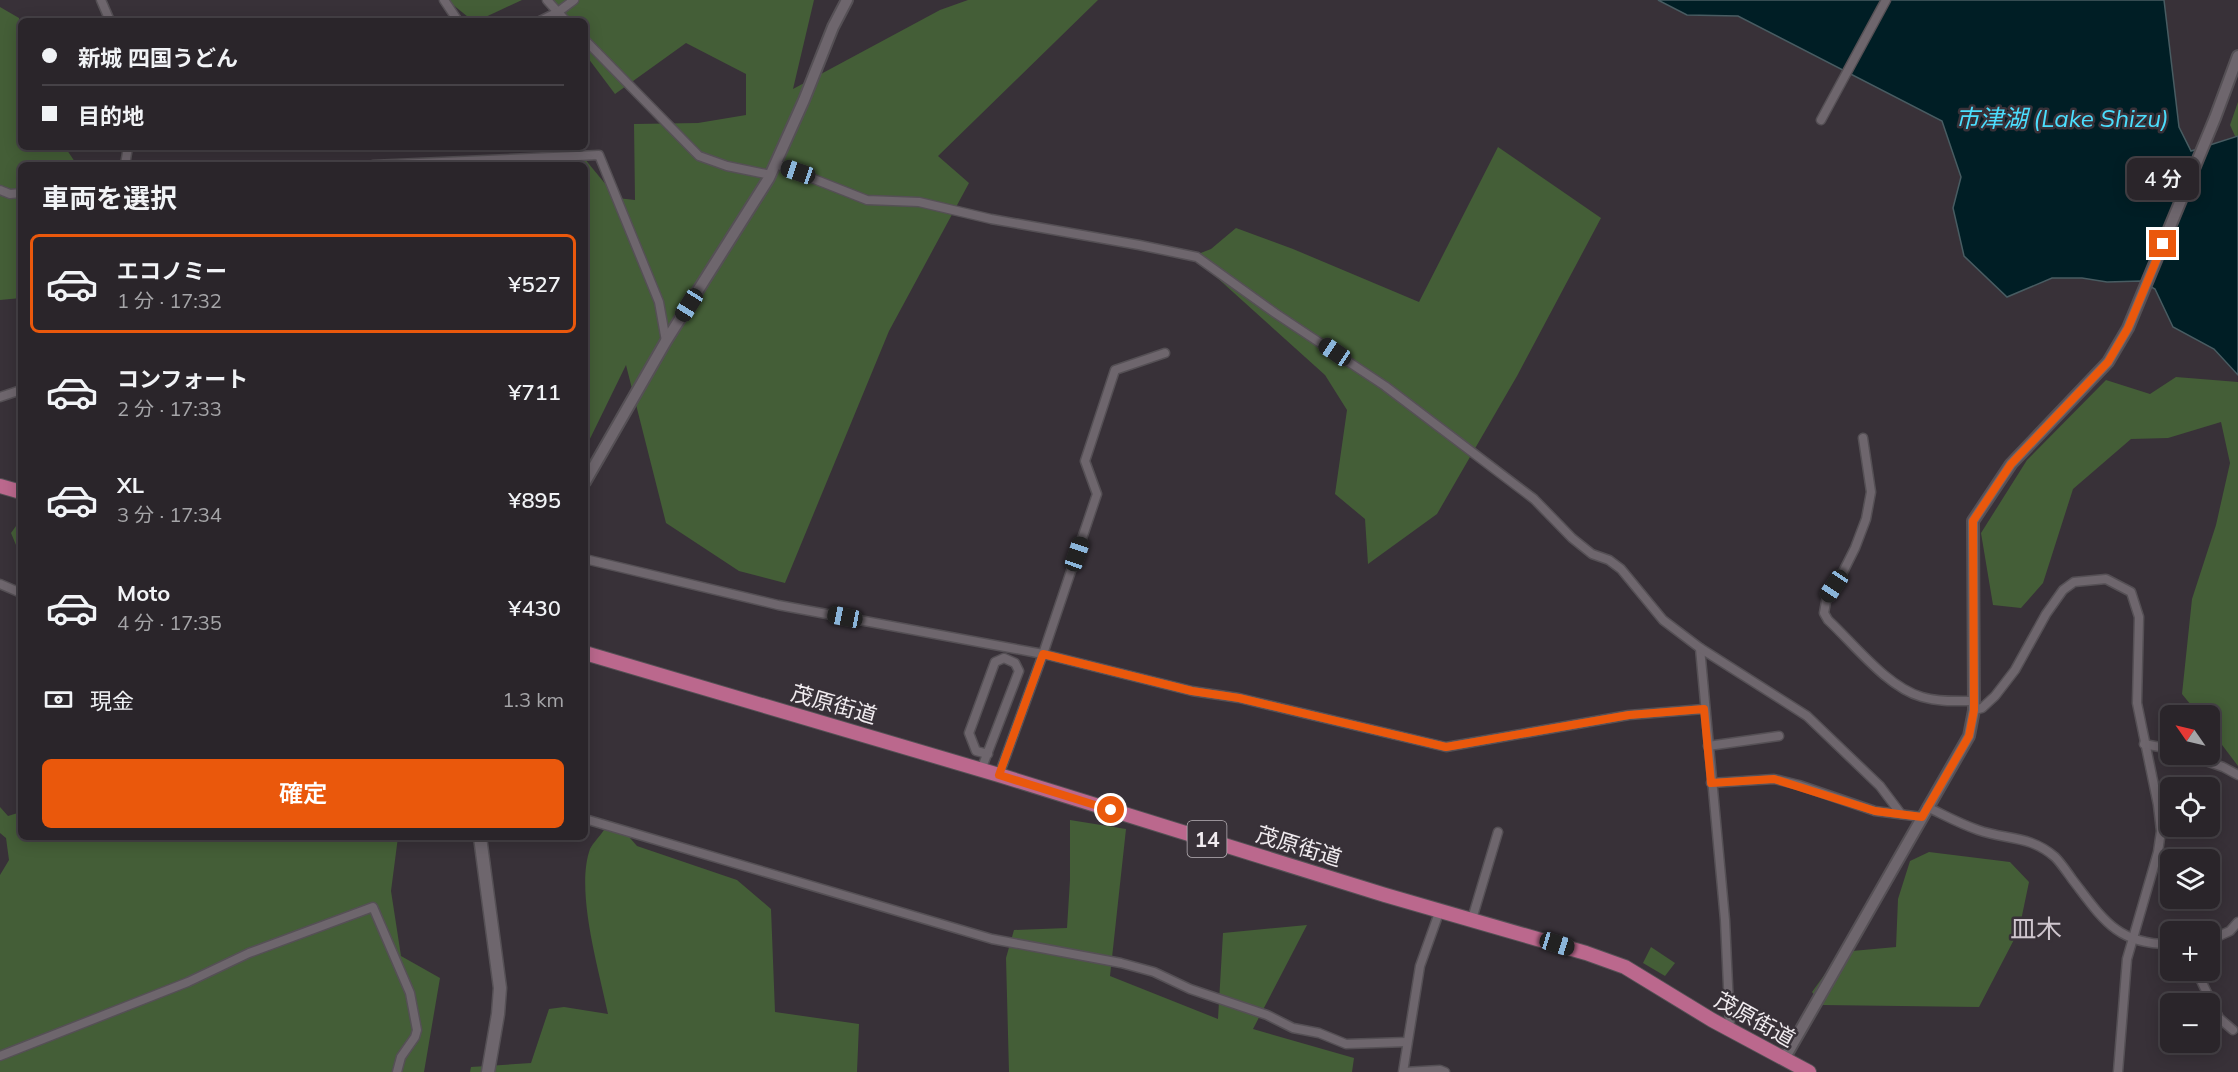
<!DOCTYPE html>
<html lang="ja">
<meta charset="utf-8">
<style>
body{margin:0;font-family:Mulish,"Noto Sans JP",sans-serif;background:#322d32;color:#f1f3f6;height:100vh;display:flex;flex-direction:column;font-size:22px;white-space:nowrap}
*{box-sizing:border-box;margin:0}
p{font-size:20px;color:#a5a5a8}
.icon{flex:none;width:33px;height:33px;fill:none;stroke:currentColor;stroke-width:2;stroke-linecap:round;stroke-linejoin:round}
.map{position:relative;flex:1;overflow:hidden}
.details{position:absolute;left:18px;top:162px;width:570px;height:678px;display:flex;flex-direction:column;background:#2a252a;border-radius:9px;box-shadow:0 3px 15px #0003,0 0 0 2px #464247}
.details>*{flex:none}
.guide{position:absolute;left:18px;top:18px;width:570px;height:132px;border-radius:9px;box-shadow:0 3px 15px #0003,0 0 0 2px #464247;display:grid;align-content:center;height:132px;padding:0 24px;background:#2a252a}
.needle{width:39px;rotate:304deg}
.fabs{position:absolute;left:2160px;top:705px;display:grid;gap:12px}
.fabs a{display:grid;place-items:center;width:60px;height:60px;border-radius:9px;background:#2a252a;box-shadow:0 3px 15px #0003,0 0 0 2px #464247;font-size:30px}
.end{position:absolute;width:27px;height:27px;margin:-14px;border:8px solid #ea580c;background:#fff;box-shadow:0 0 0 3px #fff}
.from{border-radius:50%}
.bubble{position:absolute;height:42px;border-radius:9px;background:#2a252a;box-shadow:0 3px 15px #0003,0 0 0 2px #464247;font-size:20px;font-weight:600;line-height:42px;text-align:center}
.car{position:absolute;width:18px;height:36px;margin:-18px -9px;border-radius:8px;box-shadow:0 0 4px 2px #0007;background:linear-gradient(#222 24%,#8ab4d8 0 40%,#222 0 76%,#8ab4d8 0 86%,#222 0)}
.guide b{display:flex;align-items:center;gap:21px;height:57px;font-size:22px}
.guide b+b{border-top:2px solid #464247}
.guide i{width:15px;height:15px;background:#f1f3f6}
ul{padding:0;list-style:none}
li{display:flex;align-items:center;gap:18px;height:99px;margin:0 12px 9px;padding:0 12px;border:3px solid transparent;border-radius:9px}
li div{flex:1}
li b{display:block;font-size:22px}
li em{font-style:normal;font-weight:600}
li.active{border-color:#ea580c}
li>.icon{width:54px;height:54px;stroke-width:1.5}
h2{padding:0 24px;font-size:27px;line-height:72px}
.pay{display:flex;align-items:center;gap:15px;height:66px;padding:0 24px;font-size:22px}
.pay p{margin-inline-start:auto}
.cta{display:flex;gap:12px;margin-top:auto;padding:12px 24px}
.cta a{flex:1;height:69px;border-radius:9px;background:#ea580c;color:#fff;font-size:24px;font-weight:600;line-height:69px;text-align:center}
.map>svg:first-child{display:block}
.green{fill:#445e37}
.water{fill:#001e25;stroke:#485c62;stroke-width:1.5}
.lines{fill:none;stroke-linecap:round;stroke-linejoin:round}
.minor-casing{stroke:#555055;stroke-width:11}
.tertiary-casing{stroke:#555055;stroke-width:14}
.secondary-casing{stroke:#555055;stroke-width:15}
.primary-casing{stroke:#555055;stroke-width:16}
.minor{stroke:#6e666d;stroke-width:8}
.tertiary{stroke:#6e666d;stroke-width:10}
.secondary{stroke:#6e666d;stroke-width:12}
.primary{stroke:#bb688d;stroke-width:14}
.route{stroke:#ea580c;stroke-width:8}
.labels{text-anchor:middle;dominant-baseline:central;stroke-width:5;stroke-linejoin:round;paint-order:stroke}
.shield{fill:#383138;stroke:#b9b3b8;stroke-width:1.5}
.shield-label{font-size:21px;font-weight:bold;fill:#f0ebef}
.street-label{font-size:22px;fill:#f0ebef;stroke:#383138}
.water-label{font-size:24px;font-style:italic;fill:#4bdefd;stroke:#383138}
.quarter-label{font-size:26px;fill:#cfc6ce;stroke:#383138}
</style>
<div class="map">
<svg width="2238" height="1072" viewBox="0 0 2238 1072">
<rect width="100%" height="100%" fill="#383138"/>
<g class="green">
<polygon points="447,0 522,0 477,21 473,21"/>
<polygon points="543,0 814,0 793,89 940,10 968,0 1098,0 938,156 969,183 889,331 785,583 739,571 666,523 626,365 585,449 585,165 531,165 579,152 617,198 635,200 634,124 698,123 746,115 746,74 686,43 615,94 585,54 585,21 559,21"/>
<polygon points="0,7 19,18 21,30 21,147 65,147 77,165 21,165 21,298 0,300"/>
<polygon points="2238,102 2238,136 2235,136 2230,125"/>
<polygon points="1498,147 1601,218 1517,376 1437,514 1368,564 1365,519 1335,494 1347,410 1325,375 1193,256 1211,249 1236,228 1293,249 1419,302"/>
<polygon points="2176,377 2238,382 2238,766 2210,729 2210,716 2199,715 2182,694 2192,599 2216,525 2230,463 2221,422 2168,438 2131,439 2073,489 2043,583 2021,608 1993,605 1981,533 2027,460 2106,380 2150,394"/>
<polygon points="21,519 21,557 11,533"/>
<polygon points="0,807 8,816 21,812 21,837 398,837 391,891 401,956 440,978 424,1072 0,1072 0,875 9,860 6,838 0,833"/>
<polygon points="1070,820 1126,829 1110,976 1218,1019 1223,933 1307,925 1253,1029 1354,1058 1352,1072 1009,1072 1006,958 1014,930 1067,928 1070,880"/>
<path d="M604,830h19l14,16 100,34 34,29 4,103 84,12 -2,48h-387l1,-5 60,-4 18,-54 15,-2 44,7c-9,-44 -33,-123 -18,-165 3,-6 10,-13 14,-19z"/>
<polygon points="1929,852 2010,862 2029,882 2019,930 1979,1007 1822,1005 1812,992 1841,952 1896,947 1898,899 1910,861"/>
<polygon points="1651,947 1675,963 1665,976 1643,963"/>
</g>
<polygon class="water" points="1658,0 2164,0 2179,127 2191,151 2238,136 2238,375 2214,349 2173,327 2155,289 2141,281 2107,282 2082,278 2052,278 2007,297 1964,256 1953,208 1961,177 1942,121 1738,16 1687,15"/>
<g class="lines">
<defs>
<g id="minor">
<polyline points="101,0 110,21"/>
<polyline points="444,0 458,21"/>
<polyline points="547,0 566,21"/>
<polyline points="540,21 558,12 574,0"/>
<polyline points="585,40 699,156 727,166 771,175"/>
<polyline points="1821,120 1886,0"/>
<polyline points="776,164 867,200 919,202 991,219 1139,245 1197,257 1275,313 1385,386 1534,499 1572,538 1592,554 1609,560 1621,569 1663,620 1700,648 1725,920 1730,1029"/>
<polyline points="125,165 128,147"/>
<polyline points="373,165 599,155 659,302 666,341"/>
<polyline points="0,190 10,194 21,193"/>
<polyline points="0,397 21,390"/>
<path d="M1863,438l8,54 -5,27 -11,29 -14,28 -14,20 -3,17 4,7c27,25 59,67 94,77 17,5 35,4 52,4"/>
<polyline points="585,559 778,605 1043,654 1192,691 1239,698 1446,747 1629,715 1704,709"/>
<polyline points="0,584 21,593"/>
<polyline points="1700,648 1807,716 1880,786 1901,814"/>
<polyline points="1974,710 1982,708 1995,696 2015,670 2046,614 2063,590 2074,582 2106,579 2131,592 2139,617 2137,703 2158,805 2161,831 2158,852 2127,959 2118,1072"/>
<polyline points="2144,744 2170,749"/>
<polyline points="1708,746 1779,736"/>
<polyline points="2186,754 2223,767 2238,775"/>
<polyline points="981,770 1019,671 1015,663 1004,658 995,662 969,733 976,751 988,754"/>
<polyline points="999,775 1043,654 1097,494 1085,461 1115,370 1165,353"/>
<polyline points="1711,783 1774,779 1799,785 1875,811 1922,817"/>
<path d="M1927,807c17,8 33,17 51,23 28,10 52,5 77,27 6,6 12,15 17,22 30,39 45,66 98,65"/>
<polyline points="585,819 992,939 1121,963 1154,972 1190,989 1267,1015 1293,1028 1319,1033 1346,1044 1407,1042"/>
<polyline points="1472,919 1498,832"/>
<polyline points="2210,940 2230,931 2238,922"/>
<polyline points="2196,970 2219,1018 2233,1030"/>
<polyline points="0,1056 188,982 249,953 373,907 410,993 417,1030 415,1037 401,1057 397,1072"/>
<polyline points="1403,1072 1420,966 1440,910"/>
<polyline points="1404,1072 1440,1070 1445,1072"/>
</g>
<g id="tertiary">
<polyline points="585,482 666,341 769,178 804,100 833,27 847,0"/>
<polyline points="1784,1059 1969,736 1974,710 1973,521 2011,464 2108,362 2128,328 2215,118 2238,56"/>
</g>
<polyline id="secondary" points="480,837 500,988 498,1014 488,1072"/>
<g id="primary">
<polyline points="0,486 21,492"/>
<polyline points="585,653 999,775 1385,895 1586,953 1625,967 1712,1020 1809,1072"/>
</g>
</defs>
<use href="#minor" class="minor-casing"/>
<use href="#tertiary" class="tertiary-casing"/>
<use href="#secondary" class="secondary-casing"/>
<use href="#primary" class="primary-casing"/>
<use href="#minor" class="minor"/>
<use href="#tertiary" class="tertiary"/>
<use href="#secondary" class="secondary"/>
<use href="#primary" class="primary"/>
</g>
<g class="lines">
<polyline class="route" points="1111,810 999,775 1043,654 1192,691 1239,698 1446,747 1629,715 1704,709 1711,783 1774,779 1875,811 1922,817 1969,736 1974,710 1973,521 2011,464 2108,362 2128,328 2163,244"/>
</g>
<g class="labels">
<rect class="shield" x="1187.5" y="821" width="39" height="36" rx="4.5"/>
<g class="shield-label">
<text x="1207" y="839">14</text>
</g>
<g class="street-label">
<text transform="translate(834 704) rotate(16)">茂原街道</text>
<text transform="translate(1299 846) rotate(17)">茂原街道</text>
<text transform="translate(1755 1019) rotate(29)">茂原街道</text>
</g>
<g class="water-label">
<text x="2062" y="118">市津湖 (Lake Shizu)</text>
</g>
<g class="quarter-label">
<text x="2036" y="928">皿木</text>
</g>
</g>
</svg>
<div class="fabs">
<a><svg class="needle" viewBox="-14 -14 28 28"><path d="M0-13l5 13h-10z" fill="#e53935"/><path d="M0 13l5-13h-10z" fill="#a5a5a8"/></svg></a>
<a><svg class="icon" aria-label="locate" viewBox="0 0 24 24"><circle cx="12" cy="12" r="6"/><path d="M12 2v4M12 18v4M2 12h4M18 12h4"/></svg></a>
<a><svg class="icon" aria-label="layers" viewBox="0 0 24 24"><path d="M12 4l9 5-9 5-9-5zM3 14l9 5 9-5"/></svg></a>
<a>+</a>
<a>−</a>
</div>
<i class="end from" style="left:1111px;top:810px"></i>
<i class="end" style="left:2163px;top:244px"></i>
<div class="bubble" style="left:2127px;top:158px;width:72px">4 分</div>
<i class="car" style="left:798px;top:172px;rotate:289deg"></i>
<i class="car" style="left:689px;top:305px;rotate:212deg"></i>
<i class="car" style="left:1335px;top:352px;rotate:304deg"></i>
<i class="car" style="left:1077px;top:554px;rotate:19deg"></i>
<i class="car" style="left:1834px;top:586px;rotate:214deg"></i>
<i class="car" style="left:845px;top:617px;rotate:281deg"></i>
<i class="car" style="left:1557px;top:944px;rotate:107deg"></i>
<div class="guide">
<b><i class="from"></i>新城 四国うどん</b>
<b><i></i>目的地</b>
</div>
<section class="details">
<h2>車両を選択</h2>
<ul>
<li class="active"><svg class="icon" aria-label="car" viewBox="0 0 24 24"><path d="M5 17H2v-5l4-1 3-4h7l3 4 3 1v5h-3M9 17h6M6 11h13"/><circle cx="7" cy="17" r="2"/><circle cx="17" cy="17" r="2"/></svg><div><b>エコノミー</b><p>1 分 · 17:32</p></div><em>¥527</em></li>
<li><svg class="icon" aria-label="car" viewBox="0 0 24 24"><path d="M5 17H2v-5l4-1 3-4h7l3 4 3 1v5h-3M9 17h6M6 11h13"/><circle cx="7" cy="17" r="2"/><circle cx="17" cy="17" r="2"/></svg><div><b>コンフォート</b><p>2 分 · 17:33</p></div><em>¥711</em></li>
<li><svg class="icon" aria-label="car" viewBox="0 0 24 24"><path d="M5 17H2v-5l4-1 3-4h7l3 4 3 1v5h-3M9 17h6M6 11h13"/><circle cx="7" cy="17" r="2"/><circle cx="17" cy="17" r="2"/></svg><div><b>XL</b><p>3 分 · 17:34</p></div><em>¥895</em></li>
<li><svg class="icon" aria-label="car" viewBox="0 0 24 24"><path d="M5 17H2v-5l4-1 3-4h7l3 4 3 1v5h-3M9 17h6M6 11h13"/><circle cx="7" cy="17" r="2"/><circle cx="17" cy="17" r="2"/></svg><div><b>Moto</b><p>4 分 · 17:35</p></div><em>¥430</em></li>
</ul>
<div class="pay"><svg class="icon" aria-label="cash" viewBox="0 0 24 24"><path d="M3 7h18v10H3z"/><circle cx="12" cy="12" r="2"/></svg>現金<p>1.3 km</p></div>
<div class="cta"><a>確定</a></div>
</section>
</div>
